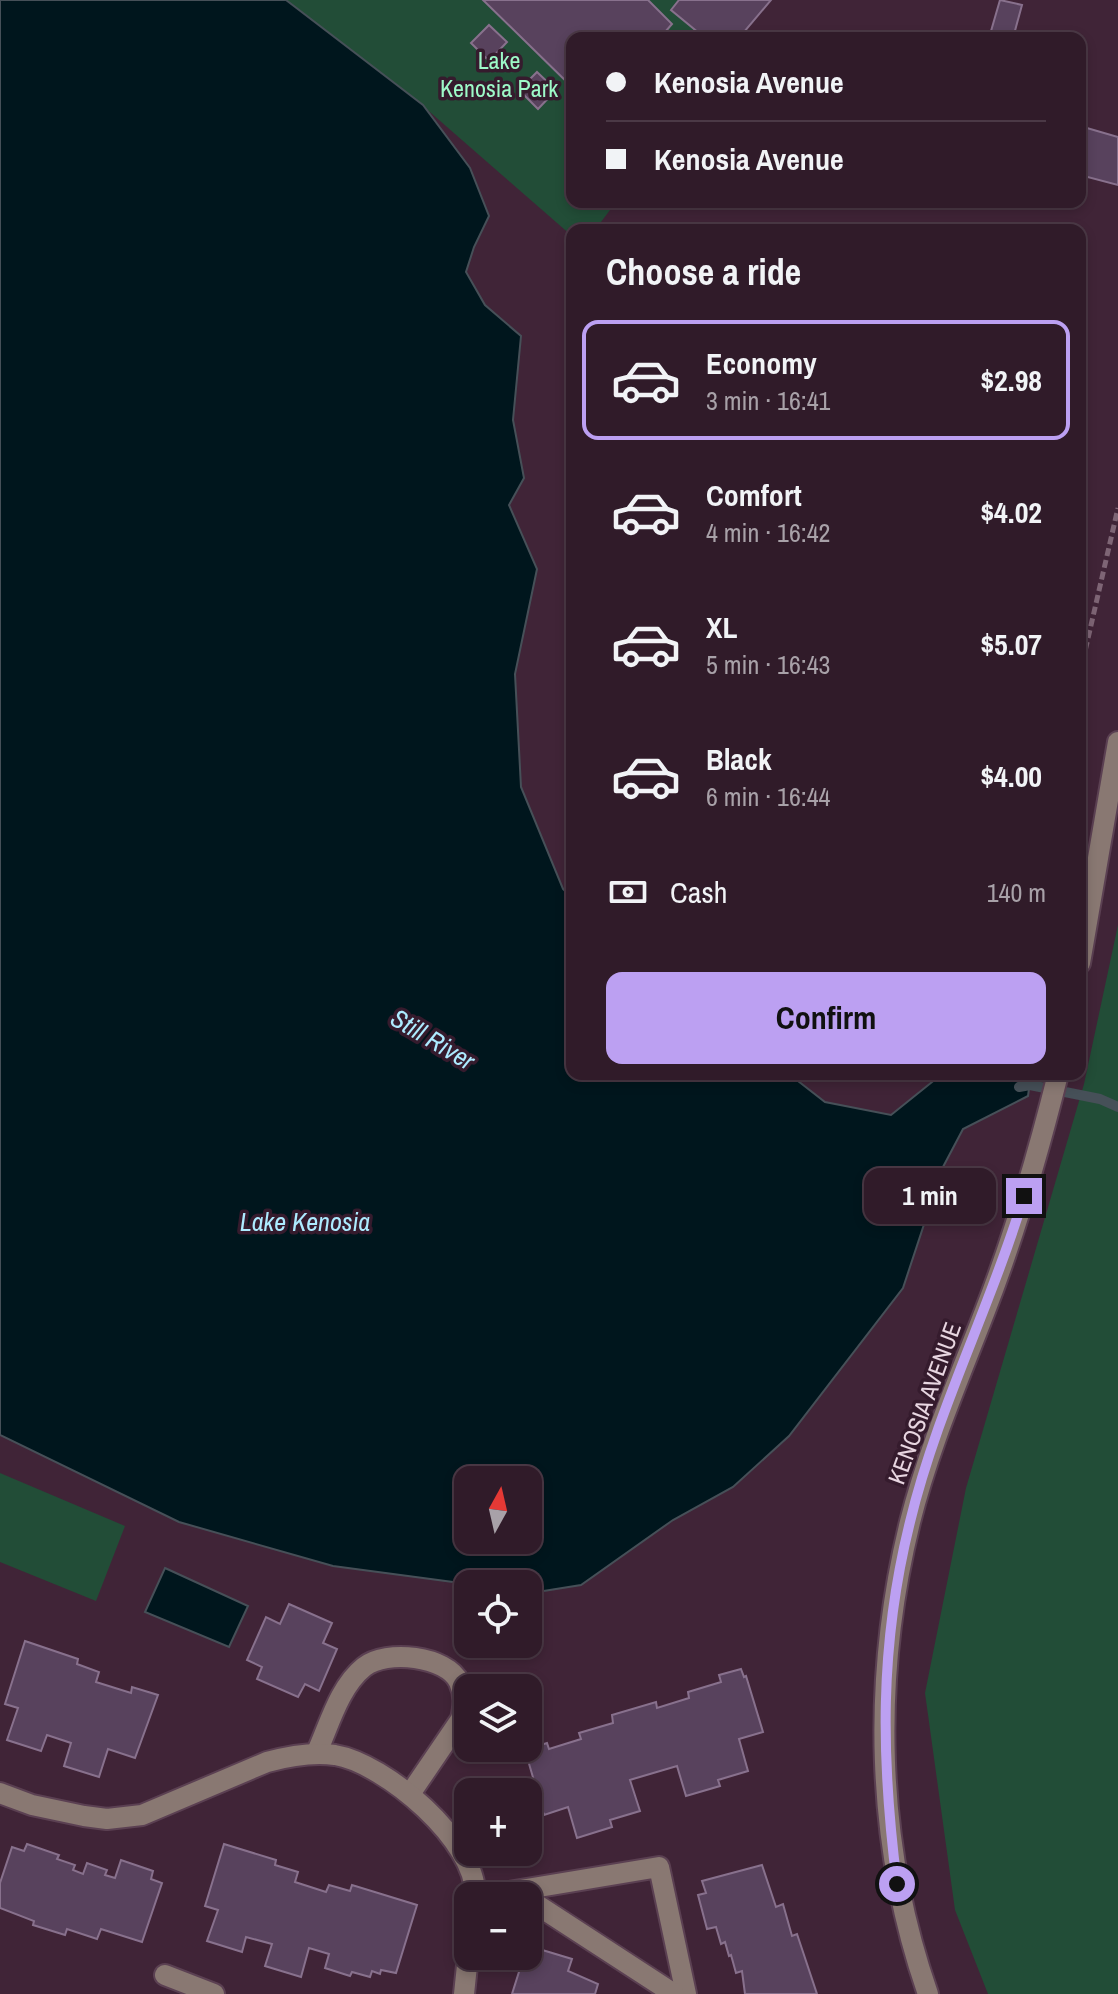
<!DOCTYPE html>
<meta charset="utf-8">
<style>
body{margin:0;font-family:"Archivo Narrow",sans-serif;background:#3c2835;color:#f1f3f6;height:100vh;display:flex;flex-direction:column;font-size:30px;white-space:nowrap}
*{box-sizing:border-box;margin:0}
p{font-size:26px;color:#a8a1a8}
.icon{flex:none;width:44px;height:44px;fill:none;stroke:currentColor;stroke-width:2;stroke-linecap:round;stroke-linejoin:round}
.map{position:relative;flex:1;overflow:hidden}
.panel{position:absolute;left:566px;top:224px;width:520px;height:856px;display:flex;flex-direction:column;background:#301b29;border-radius:16px;box-shadow:0 4px 12px #0003,0 0 0 2px #4b3946}
.panel>*{flex:none}
.banner{position:absolute;left:566px;top:32px;width:520px;height:176px;border-radius:16px;box-shadow:0 4px 12px #0003,0 0 0 2px #4b3946;display:grid;align-content:center;height:176px;padding:0 40px;background:#301b29}
.needle{width:52px;rotate:8deg}
.fabs{position:absolute;left:454px;top:1466px;display:grid;gap:16px}
.fabs a{display:grid;place-items:center;width:88px;height:88px;border-radius:16px;background:#301b29;box-shadow:0 4px 12px #0003,0 0 0 2px #4b3946;font-size:40px}
.end{position:absolute;width:36px;height:36px;margin:-18px;border:10px solid #bca0f2;background:#111;box-shadow:0 0 0 4px #111}
.from{border-radius:50%}
.bubble{position:absolute;height:56px;border-radius:16px;background:#301b29;box-shadow:0 4px 12px #0003,0 0 0 2px #4b3946;font-size:26px;font-weight:700;line-height:56px;text-align:center}
.banner b{display:flex;align-items:center;gap:28px;height:76px;font-size:30px}
.banner b+b{border-top:2px solid #4b3946}
.banner i{width:20px;height:20px;background:#f1f3f6}
ul{padding:0;list-style:none}
li{display:flex;align-items:center;gap:24px;height:120px;margin:0 16px 12px;padding:0 24px;border:4px solid transparent;border-radius:16px}
li div{flex:1}
li b{display:block;font-size:30px}
li em{font-style:normal;font-weight:700}
li.selected{border-color:#bca0f2}
li>.icon{width:72px;height:72px;stroke-width:1.5}
h2{padding:0 40px;font-size:36px;line-height:96px}
.pay{display:flex;align-items:center;gap:20px;height:88px;padding:0 40px;font-size:30px}
.pay p{margin-inline-start:auto}
.cta{display:flex;gap:16px;margin-top:auto;padding:16px 40px}
.cta a{flex:1;height:92px;border-radius:16px;background:#bca0f2;color:#111;font-size:32px;font-weight:700;line-height:92px;text-align:center}
.map>svg:first-child{display:block}
.green{fill:#224d37}
.water{fill:#00161d;stroke:#465058;stroke-width:2;fill-rule:evenodd}
.lines{fill:none;stroke-linecap:round;stroke-linejoin:round}
.stream{stroke:#465058;stroke-width:10}
.building{fill:#58425d;stroke:#88718d;stroke-width:2}
.minor-casing{stroke:#5b4052;stroke-width:24}
.path{stroke:#7e6575;stroke-width:5;stroke-dasharray:8 4;stroke-linecap:butt}
.minor{stroke:#897872;stroke-width:20}
.route{stroke:#bca0f2;stroke-width:10}
.labels{text-anchor:middle;dominant-baseline:central;stroke-width:7;stroke-linejoin:round;paint-order:stroke}
.park-label{font-size:24px;fill:#9dfac8;stroke:#351b2d}
.street-label{font-size:24px;fill:#e8d6e1;stroke:#351b2d}
.water-label{font-size:26px;font-style:italic;fill:#adebff;stroke:#351b2d}
</style>
<div class="map">
<svg width="1118" height="1994" viewBox="0 0 1118 1994">
<rect width="100%" height="100%" fill="#402437"/>
<g class="green">
<polygon points="286,0 766,0 738,38 572,38 572,202 616,202 595,230 572,230 572,236 423,106"/>
<polygon points="1118,925 1118,1994 988,1994 955,1910 925,1693 966,1488 1084,1084"/>
<polygon points="0,1473 125,1526 96,1601 0,1562"/>
</g>
<g class="water">
<path d="M0,0h286l137,105 47,63 19,48 -15,31 -8,25 19,33 36,31 -8,84 11,58 -15,27 28,64 -22,105 6,113 42,102 9,9v176h217l36,28 66,13 51,-41h89l-3,22 -65,33 -20,38 -40,121 -114,148 -56,51 -60,33 -92,65 -50,8h-3v-9h-60l-135,-18 -154,-44 -179,-87zM468,1480h60v60h-60z"/>
<polygon points="165,1568 248,1606 229,1647 145,1612"/>
</g>
<g class="lines">
<polyline class="stream" points="1019,1087 1030,1085 1100,1099 1118,1107"/>
</g>
<g class="building">
<polygon points="483,0 648,0 672,24 660,38 572,38 572,87"/>
<polygon points="679,0 771,0 739,38 705,38 671,10"/>
<polygon points="1000,0 1022,5 1013,38 989,38"/>
<polygon points="489,25 507,42 489,61 471,43"/>
<polygon points="537,72 556,90 538,109 519,90"/>
<polygon points="1080,126 1118,137 1118,185 1080,175"/>
<polygon points="289,1604 332,1623 323,1643 337,1649 319,1691 305,1684 298,1697 257,1679 262,1667 247,1660 266,1617 280,1624"/>
<polygon points="25,1641 78,1659 77,1664 99,1672 96,1682 131,1693 132,1687 158,1695 135,1758 108,1749 99,1777 64,1766 71,1743 47,1735 41,1751 7,1740 18,1708 5,1704"/>
<polygon points="741,1669 744,1677 746,1676 763,1732 739,1739 748,1771 718,1780 720,1786 686,1796 677,1766 633,1779 630,1780 640,1811 610,1820 612,1827 577,1838 568,1807 544,1815 525,1750 547,1743 549,1749 581,1739 579,1733 613,1723 612,1715 656,1702 657,1708 689,1698 688,1692 721,1682 719,1675"/>
<polygon points="27,1844 59,1855 57,1859 75,1865 73,1870 83,1874 87,1863 107,1870 105,1875 115,1878 121,1860 153,1871 151,1879 162,1883 142,1942 101,1929 97,1939 67,1929 65,1935 33,1925 34,1921 0,1908 0,1883 12,1847 24,1851"/>
<polygon points="224,1844 276,1860 275,1865 298,1872 295,1882 326,1892 329,1885 350,1891 352,1885 417,1905 396,1973 381,1970 380,1974 372,1971 370,1977 352,1972 350,1976 325,1968 329,1954 309,1948 301,1977 265,1966 272,1944 246,1937 242,1952 207,1941 218,1910 205,1906"/>
<polygon points="762,1865 776,1907 783,1904 792,1936 797,1934 817,1994 745,1994 742,1971 736,1973 731,1955 729,1956 725,1942 721,1944 716,1927 707,1929 698,1895 706,1893 702,1881"/>
<polygon points="539,1949 572,1959 568,1971 598,1984 595,1994 512,1994 524,1956 528,1956 528,1953 537,1957"/>
</g>
<g class="lines">
<defs>
<g id="minor">
<polyline points="1080,963 1118,742"/>
<path d="M316,1754c13,-28 23,-67 48,-87 22,-18 83,-11 95,15 6,13 5,24 2,37l-51,75"/>
<path d="M0,1793l32,12 52,11 23,3 35,-4 125,-53c22,-6 46,-10 68,-7 50,8 143,87 140,141"/>
<polyline points="485,1896 659,1867 686,1994"/>
<polyline points="528,1899 674,1994"/>
<polyline points="165,1975 214,1994"/>
<polyline points="464,1994 468,1956"/>
<path d="M928,1994c-53,-151 -56,-317 -18,-472 18,-72 48,-141 75,-211 30,-77 53,-157 73,-237"/>
</g>
</defs>
<use href="#minor" class="minor-casing"/>
<polyline class="path" points="1080,673 1118,508"/>
<use href="#minor" class="minor"/>
</g>
<g class="lines">
<path class="route" d="M897,1884c-16,-126 -18,-238 13,-362 27,-112 81,-216 114,-326"/>
</g>
<g class="labels">
<g class="park-label">
<text x="499" y="60">Lake<tspan x="499" dy="28">Kenosia Park</tspan></text>
</g>
<g class="street-label">
<text transform="translate(924 1403) rotate(-70)">KENOSIA AVENUE</text>
</g>
<g class="water-label">
<text transform="translate(433 1039) rotate(31)">Still River</text>
<text x="305" y="1221">Lake Kenosia</text>
</g>
</g>
</svg>
<div class="fabs">
<a><svg class="needle" viewBox="-14 -14 28 28"><path d="M0-13l5 13h-10z" fill="#e53935"/><path d="M0 13l5-13h-10z" fill="#a8a1a8"/></svg></a>
<a><svg class="icon" aria-label="locate" viewBox="0 0 24 24"><circle cx="12" cy="12" r="6"/><path d="M12 2v4M12 18v4M2 12h4M18 12h4"/></svg></a>
<a><svg class="icon" aria-label="layers" viewBox="0 0 24 24"><path d="M12 4l9 5-9 5-9-5zM3 14l9 5 9-5"/></svg></a>
<a>+</a>
<a>−</a>
</div>
<i class="end from" style="left:897px;top:1884px"></i>
<i class="end" style="left:1024px;top:1196px"></i>
<div class="bubble" style="left:864px;top:1168px;width:132px">1 min</div>
<div class="banner">
<b><i class="from"></i>Kenosia Avenue</b>
<b><i></i>Kenosia Avenue</b>
</div>
<section class="panel">
<h2>Choose a ride</h2>
<ul>
<li class="selected"><svg class="icon" aria-label="car" viewBox="0 0 24 24"><path d="M5 17H2v-5l4-1 3-4h7l3 4 3 1v5h-3M9 17h6M6 11h13"/><circle cx="7" cy="17" r="2"/><circle cx="17" cy="17" r="2"/></svg><div><b>Economy</b><p>3 min · 16:41</p></div><em>$2.98</em></li>
<li><svg class="icon" aria-label="car" viewBox="0 0 24 24"><path d="M5 17H2v-5l4-1 3-4h7l3 4 3 1v5h-3M9 17h6M6 11h13"/><circle cx="7" cy="17" r="2"/><circle cx="17" cy="17" r="2"/></svg><div><b>Comfort</b><p>4 min · 16:42</p></div><em>$4.02</em></li>
<li><svg class="icon" aria-label="car" viewBox="0 0 24 24"><path d="M5 17H2v-5l4-1 3-4h7l3 4 3 1v5h-3M9 17h6M6 11h13"/><circle cx="7" cy="17" r="2"/><circle cx="17" cy="17" r="2"/></svg><div><b>XL</b><p>5 min · 16:43</p></div><em>$5.07</em></li>
<li><svg class="icon" aria-label="car" viewBox="0 0 24 24"><path d="M5 17H2v-5l4-1 3-4h7l3 4 3 1v5h-3M9 17h6M6 11h13"/><circle cx="7" cy="17" r="2"/><circle cx="17" cy="17" r="2"/></svg><div><b>Black</b><p>6 min · 16:44</p></div><em>$4.00</em></li>
</ul>
<div class="pay"><svg class="icon" aria-label="cash" viewBox="0 0 24 24"><path d="M3 7h18v10H3z"/><circle cx="12" cy="12" r="2"/></svg>Cash<p>140 m</p></div>
<div class="cta"><a>Confirm</a></div>
</section>
</div>
